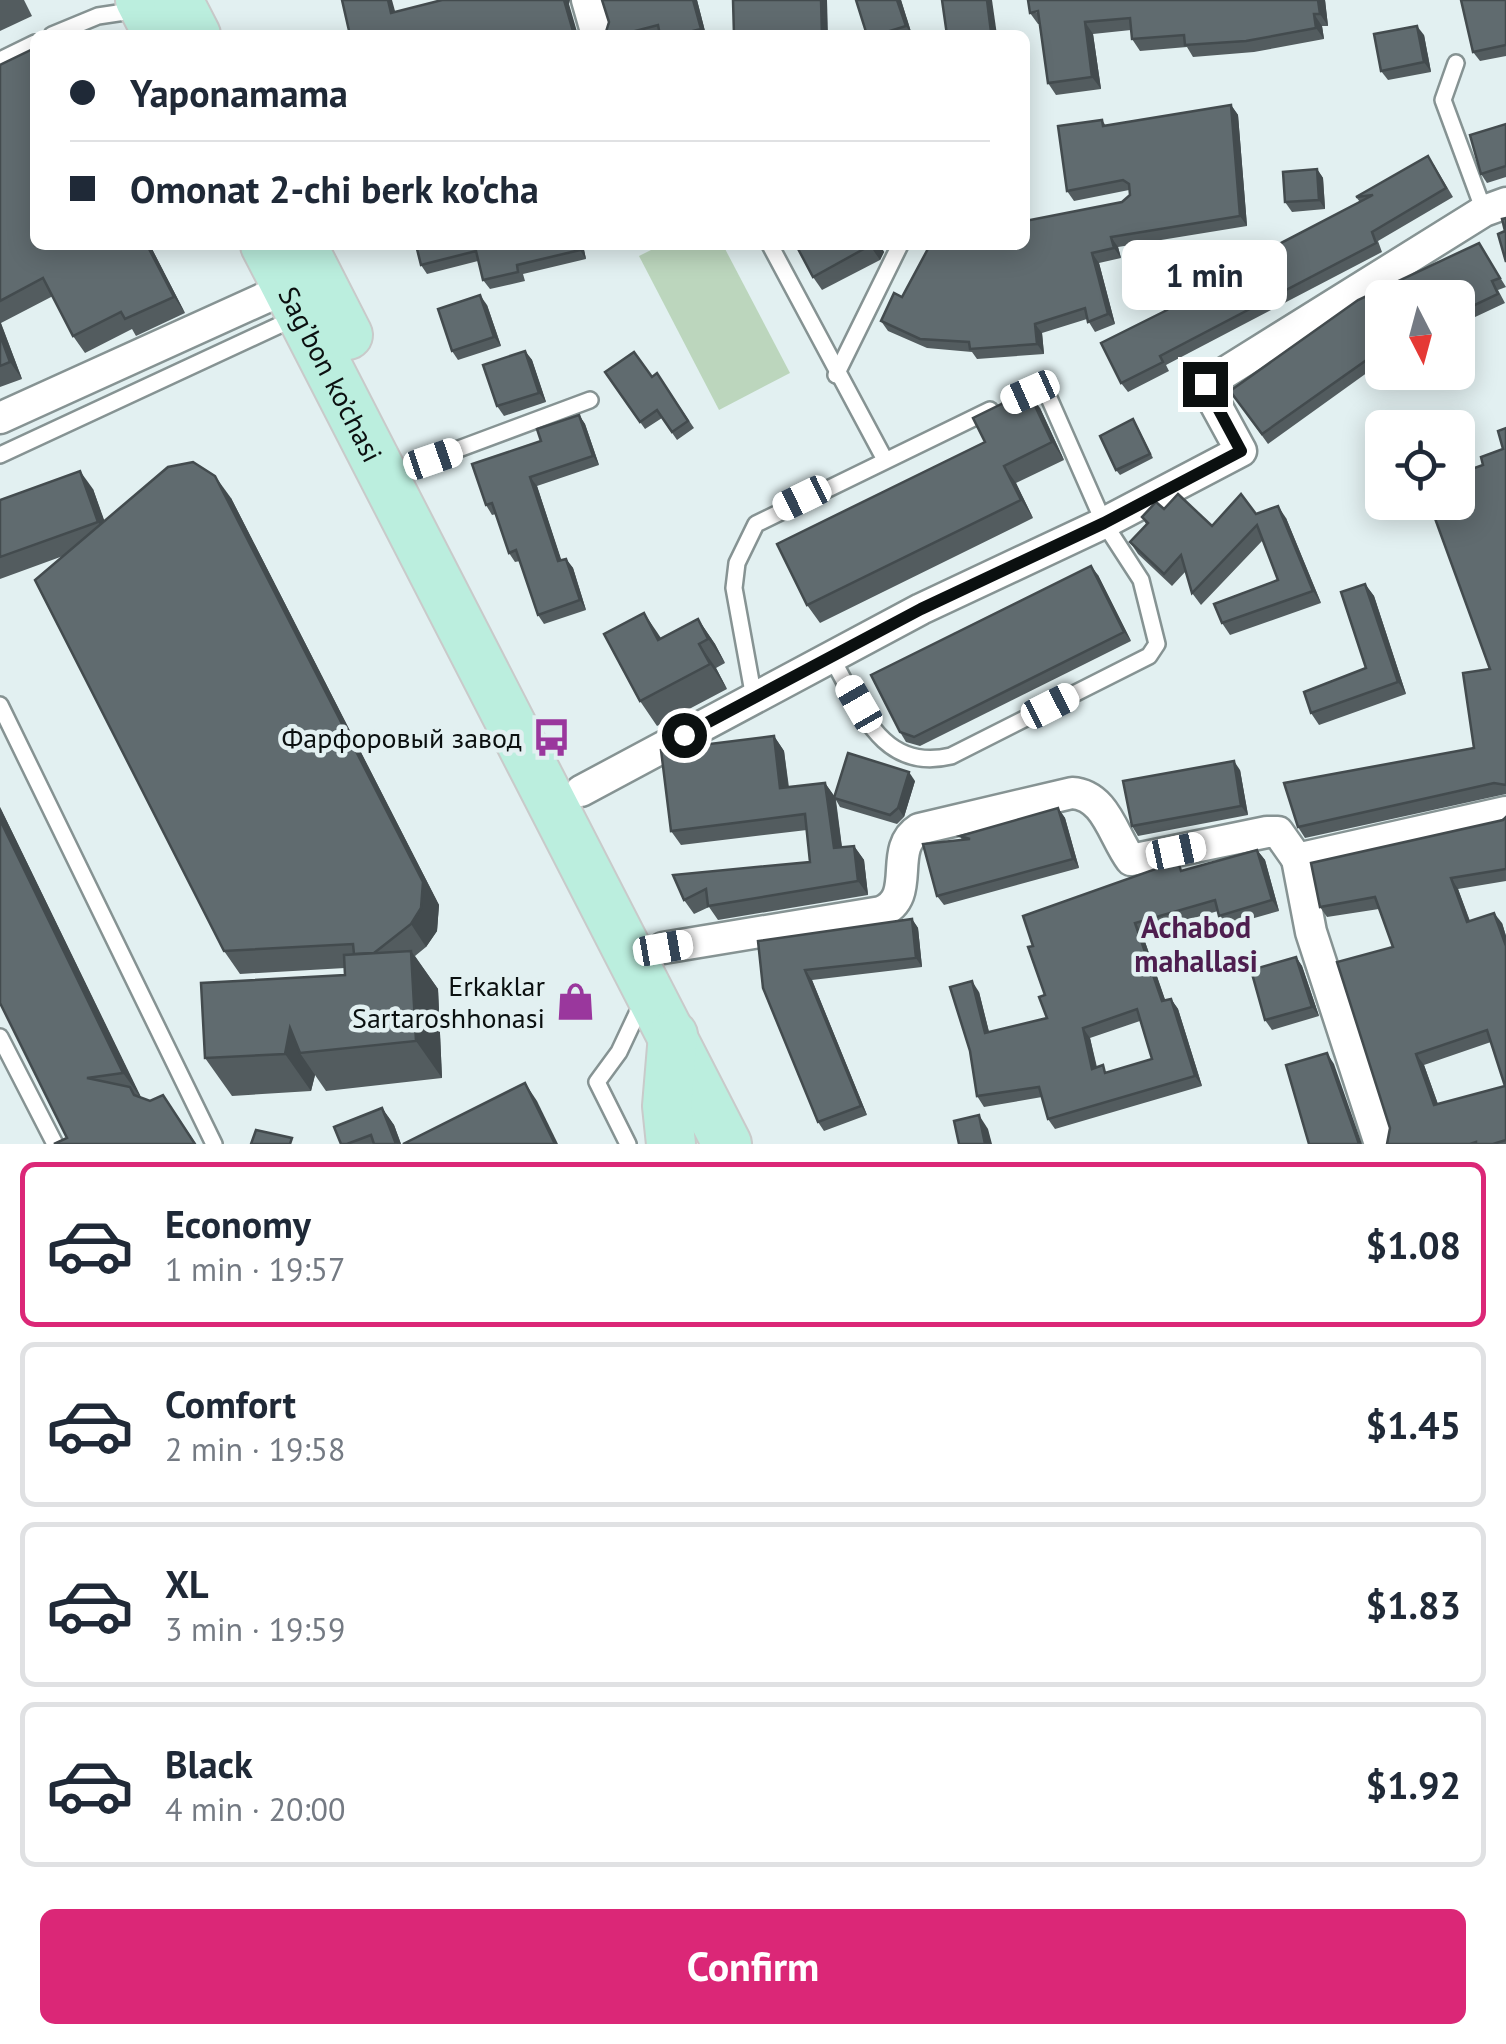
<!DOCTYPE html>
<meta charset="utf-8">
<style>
body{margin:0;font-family:"PT Sans",sans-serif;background:#f6f6f7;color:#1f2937;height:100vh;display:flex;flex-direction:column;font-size:38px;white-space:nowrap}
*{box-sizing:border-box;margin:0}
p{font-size:32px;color:#747a83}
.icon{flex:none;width:55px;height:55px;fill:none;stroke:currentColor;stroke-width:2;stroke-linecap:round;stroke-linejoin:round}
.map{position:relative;height:1144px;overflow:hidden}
.panel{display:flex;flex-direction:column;background:#fff;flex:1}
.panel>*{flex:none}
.hud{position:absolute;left:30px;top:30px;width:1000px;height:220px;border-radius:15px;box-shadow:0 5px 25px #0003;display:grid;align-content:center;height:220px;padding:0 40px;background:#fff}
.needle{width:65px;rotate:174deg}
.fabs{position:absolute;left:1365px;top:280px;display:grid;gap:20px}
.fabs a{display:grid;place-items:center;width:110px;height:110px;border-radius:15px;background:#fff;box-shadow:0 5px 25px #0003;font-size:50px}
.end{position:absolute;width:45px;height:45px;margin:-22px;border:12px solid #0b1010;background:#fff;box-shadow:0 0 0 5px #fff}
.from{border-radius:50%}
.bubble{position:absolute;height:70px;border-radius:15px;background:#fff;box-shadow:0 5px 25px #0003;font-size:32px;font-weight:600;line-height:70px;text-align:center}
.car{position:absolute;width:30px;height:60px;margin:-30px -15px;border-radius:12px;box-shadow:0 0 8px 2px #0007;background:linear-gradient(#fff 24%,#345 0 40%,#fff 0 76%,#345 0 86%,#fff 0)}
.hud b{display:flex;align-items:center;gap:35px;height:95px;font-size:38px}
.hud b+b{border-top:2px solid #e0e1e3}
.hud i{width:25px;height:25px;background:#1f2937}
ul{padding:18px 0 0;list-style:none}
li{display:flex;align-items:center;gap:30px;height:165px;margin:0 20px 15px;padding:0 20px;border:5px solid #e0e1e3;border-radius:15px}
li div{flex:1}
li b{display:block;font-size:38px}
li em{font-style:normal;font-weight:600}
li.current{border-color:#db2777}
li>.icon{width:90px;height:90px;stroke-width:1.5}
.primary-button{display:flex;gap:20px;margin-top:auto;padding:20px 40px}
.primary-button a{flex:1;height:115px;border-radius:15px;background:#db2777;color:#fff;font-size:40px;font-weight:600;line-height:115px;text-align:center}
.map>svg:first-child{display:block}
.green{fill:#bcd6bd}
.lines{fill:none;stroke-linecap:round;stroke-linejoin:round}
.service-casing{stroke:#869393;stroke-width:20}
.minor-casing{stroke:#869393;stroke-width:35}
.primary-casing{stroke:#c9caca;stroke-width:52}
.service{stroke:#fff;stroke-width:15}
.minor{stroke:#fff;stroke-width:30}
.primary{stroke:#bbeede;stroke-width:48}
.wall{fill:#535c5f;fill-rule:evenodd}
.shaded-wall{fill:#434b4e}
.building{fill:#606b6f;stroke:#434b4e;stroke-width:2.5;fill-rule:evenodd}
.route{stroke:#0b1010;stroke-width:12}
.labels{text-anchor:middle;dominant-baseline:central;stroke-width:9;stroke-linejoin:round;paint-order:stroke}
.street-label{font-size:28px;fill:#0b1010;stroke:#e2f0f1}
.poi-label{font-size:28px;fill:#0b1010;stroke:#e2f0f1;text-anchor:end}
.neighbourhood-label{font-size:30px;font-weight:bold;fill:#4e1e4f;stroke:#e2f0f1}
</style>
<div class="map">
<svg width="1506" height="1144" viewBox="0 0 1506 1144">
<rect width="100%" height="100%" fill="#e2f0f1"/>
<polygon class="green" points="661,245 723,245 790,373 719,410 639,256"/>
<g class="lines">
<defs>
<g id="service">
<polyline points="52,35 98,16 138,10"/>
<polyline points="0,60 35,43"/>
<polyline points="1456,63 1443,100 1484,211"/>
<polyline points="770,245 884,458"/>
<polyline points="836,375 900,245"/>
<polyline points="0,455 297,317"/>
<polyline points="413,466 590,400"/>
<path d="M831,657c29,50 50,116 120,99l198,-100 8,-12 -16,-64 -37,-57 -55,-125 -7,-6 -31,9"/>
<polyline points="754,698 734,588 737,563 756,524 990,410"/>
<polyline points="0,705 214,1144"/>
<polyline points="0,1037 55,1144"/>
<polyline points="628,1144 597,1082 619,1052 642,1003"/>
</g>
<g id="minor">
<polyline points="587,0 597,35"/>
<polyline points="0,418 302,281"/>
<polyline points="581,791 921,609 1104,523 1241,451 1205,385 1484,211 1506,203"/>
<polyline points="1297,859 1311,932 1380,1144"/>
<path d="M663,948l218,-36c37,-15 6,-63 38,-83l153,-36c34,2 41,43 59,67l136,-28h11l19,27 209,-47"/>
</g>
<g id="primary">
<polyline points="140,0 158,35"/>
<polyline points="178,0 196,35"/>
<path id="s1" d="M265,245l462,899"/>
<polyline points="302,245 348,335"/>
<polyline points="671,1144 667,1106 673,1035"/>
</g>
</defs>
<use href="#service" class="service-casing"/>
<use href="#minor" class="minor-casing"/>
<use href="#primary" class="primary-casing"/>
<use href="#service" class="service"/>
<use href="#minor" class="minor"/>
<use href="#primary" class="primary"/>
</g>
<g class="wall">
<polygon points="0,0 24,0 32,16 0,31"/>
<polygon points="602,0 697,0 706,35 605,35 609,22"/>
<polygon points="856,0 901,0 912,35 867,35"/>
<polygon points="1325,0 1328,26 1322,26 1324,39 1254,52 1193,57 1187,47 1140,51 1132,39 1131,30 1093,34 1101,89 1056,95 1048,83 1040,24 1038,24 1030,13"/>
<polygon points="1506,0 1506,56 1480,61 1473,52"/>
<polygon points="1424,35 1431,72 1388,80 1381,71"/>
<polygon points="0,65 150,245 185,313 136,336 132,329 85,353 73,336 53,296 1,323 22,379 0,387"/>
<polygon points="1231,105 1238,115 1247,226 1118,247 1121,258 1099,263 1115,324 1095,332 1087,319 1042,333 1044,354 977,359 972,352 927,348 888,331 881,321 902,297 1122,202 1130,195 1129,190 1074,201 1067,191 1102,120 1106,126"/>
<polygon points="1506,124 1506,177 1487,183 1481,174"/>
<polygon points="1434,165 1453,197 1378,241 1382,252 1166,365 1169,371 1128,392 1121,383 1167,310 1360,202 1356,197"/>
<polygon points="1317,169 1323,178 1325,209 1292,212 1285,202"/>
<polygon points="1479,243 1506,287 1498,290 1505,303 1458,325 1458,298 1382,298 1382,362 1268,444 1230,391 1358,300"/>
<polygon points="416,245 583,245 586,259 523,274 525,281 490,289 483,280 478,261 427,274 421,265"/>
<polygon points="796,245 880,245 884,252 880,260 822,290 813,277"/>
<polygon points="487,305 501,346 458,360 452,351"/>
<polygon points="525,351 532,360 546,402 504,416 497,406"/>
<polygon points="605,372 652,377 657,373 694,428 677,440 662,418 645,429"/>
<polygon points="1040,408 1064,460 1016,483 1033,518 820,623 807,605 985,442"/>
<polygon points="579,415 585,424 599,465 537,486 561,560 566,559 573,568 586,610 544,624 538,615 520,561 515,562 509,553 496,514 492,515 486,505 541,441"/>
<polygon points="1136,424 1153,458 1120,475 1116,470"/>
<polygon points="1506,428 1506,794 1305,838 1298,827 1474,748 1490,669 1483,465 1503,449"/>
<polygon points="93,489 104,521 231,498 439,905 437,931 426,947 415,956 438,989 442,1078 326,1091 315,1075 311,1091 232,1096 205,1058 345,975 345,968 240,974 224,951 63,556 0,579 0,500"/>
<polygon points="1164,509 1212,526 1256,514 1286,518 1321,603 1230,635 1222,623 1278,580 1263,540 1201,605 1192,593 1186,571 1172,586 1138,554 1130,542 1146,524 1142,517"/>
<polygon points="1098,575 1131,641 920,746 906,742 900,732"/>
<polygon points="1365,584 1374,596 1406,694 1319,725 1311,713 1366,668"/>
<polygon points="698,619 715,644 725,663 716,668 727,689 657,726 640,701 661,638"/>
<polygon points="774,736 784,751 789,787 825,783 834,796 915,781 904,817 897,824 840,807 836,800 842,847 854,846 864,860 868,895 718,920 709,907 694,914 684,900 673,875 810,862 807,830 681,845 671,831"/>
<polygon points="1240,770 1248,815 1138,836 1132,826"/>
<polygon points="0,807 141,1098 150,1101 163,1095 196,1144 54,1144 67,1138"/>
<polygon points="1058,808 1065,818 1079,868 944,905 937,896 962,840 960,836"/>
<path d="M1506,817v64l-48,8 12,32 32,2 4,13v208h-119l3,-16 3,-181 -14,-38 -52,8 -7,-10zM1491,1042l14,44 -67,18 -14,-39z"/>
<path d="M1257,850l8,10 14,51 -53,15 -8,-15 -76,22 23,67 6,-1 7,10 24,77 -147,43 -7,-10 -6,-22 -58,10 -7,-11 -7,-45 9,-59 10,40 58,-14 -2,-23 140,-125zM1140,1021l12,38 -45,13 -10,-5 -7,-29z"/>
<polygon points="912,919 918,928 922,967 812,980 867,1115 824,1131 818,1122 763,988"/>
<polygon points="1296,957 1302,966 1319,1016 1272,1030 1265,1020"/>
<polygon points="382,1108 394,1125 401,1144 341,1144"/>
</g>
<g class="shaded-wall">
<polygon points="388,0 392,0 398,22 391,13"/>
<polygon points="564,0 570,0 569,4 578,35 573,31"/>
<polygon points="693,0 697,0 706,35 701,29"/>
<polygon points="821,0 827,0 828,35 822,35"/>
<polygon points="897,0 901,0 912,35 906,26"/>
<polygon points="987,0 992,0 997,35 993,35 991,32"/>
<polygon points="1318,0 1325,0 1328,26 1320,14"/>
<polygon points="1314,14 1322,26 1324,39 1316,28"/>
<polygon points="1085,22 1093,34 1101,89 1092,77"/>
<polygon points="1417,26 1424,35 1431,72 1424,62"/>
<polygon points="1231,105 1238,115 1247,226 1240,216"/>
<polygon points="1317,169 1323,178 1325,209 1319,200"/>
<polygon points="1111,237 1118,247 1121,258 1114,248"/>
<polygon points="147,245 150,245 185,313 174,297"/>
<polygon points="578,245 583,245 586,259 580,250"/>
<polygon points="871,245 880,245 884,252 880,260 871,247"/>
<polygon points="1092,253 1099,263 1115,324 1108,314"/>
<polygon points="480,295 487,305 501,346 494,337"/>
<polygon points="0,321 22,379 10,362 0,335"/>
<polygon points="1035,324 1042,333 1044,354 1037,344"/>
<polygon points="525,351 532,360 546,402 539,393"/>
<polygon points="1028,391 1040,408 1064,460 1052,442"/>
<polygon points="579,415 585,424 599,465 593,456"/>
<polygon points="1004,466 1016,483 1033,518 1021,500"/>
<polygon points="80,471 93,489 111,539 98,522"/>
<polygon points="215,476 231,498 439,905 437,931 426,947 411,924"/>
<polygon points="530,477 537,486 565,571 558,561"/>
<polygon points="1278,506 1286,518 1321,603 1313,591"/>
<polygon points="566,559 573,568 586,610 580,600"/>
<polygon points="1091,566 1098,575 1131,641 1124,632"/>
<polygon points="1365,584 1374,596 1406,694 1398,682"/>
<polygon points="644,613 661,638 675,665 658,640"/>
<polygon points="698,619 715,644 725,663 708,639"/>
<polygon points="699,644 716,668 727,689 710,664"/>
<polygon points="774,736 784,751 790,802 780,788"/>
<polygon points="1234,761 1240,770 1248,815 1241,806"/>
<polygon points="909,772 915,781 904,817 898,808"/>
<polygon points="825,783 835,797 844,863 834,848"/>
<polygon points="0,807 143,1101 123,1073 0,820"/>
<polygon points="1058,808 1065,818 1079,868 1073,859"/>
<polygon points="854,846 864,860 868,895 858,881"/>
<polygon points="1257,850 1265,860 1279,911 1272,900"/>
<polygon points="1451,878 1458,889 1474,933 1467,922"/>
<polygon points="1494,913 1502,923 1506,936 1506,946"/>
<polygon points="912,919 918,928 922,967 916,958"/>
<polygon points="1135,923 1142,933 1169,1011 1162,1001"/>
<polygon points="411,951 438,989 442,1078 416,1041"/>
<polygon points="1296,957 1302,966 1319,1016 1312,1007"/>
<polygon points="805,970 812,980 867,1115 861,1106"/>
<polygon points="972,981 979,992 992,1044 985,1033"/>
<polygon points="1171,999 1178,1009 1202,1086 1195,1076"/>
<polygon points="290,1028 300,1053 315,1075 311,1091 285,1054"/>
<polygon points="1083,1028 1090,1038 1099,1079 1092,1069"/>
<polygon points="1327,1053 1334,1064 1362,1144 1359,1144"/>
<polygon points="1416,1054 1424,1065 1442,1116 1434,1105"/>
<polygon points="525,1083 537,1101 558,1144 555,1144"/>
<polygon points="382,1108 394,1125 401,1144 396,1144"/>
<polygon points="979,1115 988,1129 992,1144 985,1144"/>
</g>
<g class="building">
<polygon points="342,0 388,0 391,13 442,0 564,0 573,31 577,35 350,35"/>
<polygon points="602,0 693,0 701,29 677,35 660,35 658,25 620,35 605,35 609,22"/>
<polygon points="733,0 821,0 822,35 734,35"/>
<polygon points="856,0 897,0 906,26 877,35 867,35"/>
<polygon points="942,0 987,0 991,32 978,35 947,35"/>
<polygon points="1028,0 1318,0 1320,14 1314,14 1316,28 1246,41 1185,45 1184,35 1132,39 1130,18 1085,22 1092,77 1048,83 1038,11 1030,13"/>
<polygon points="1461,0 1506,0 1506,45 1473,52"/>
<polygon points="1417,26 1424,62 1381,71 1374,34"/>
<polygon points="35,48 35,245 147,245 174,297 125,319 121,312 73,336 43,278 0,301 0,65"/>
<polygon points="1231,105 1240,216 1111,237 1114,248 1092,253 1108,314 1088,322 1085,308 1035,324 1037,344 970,349 969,342 920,339 881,321 894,293 902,297 930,245 1025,245 1025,221 1122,202 1130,195 1129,184 1123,180 1067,191 1058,126 1102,120 1103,126"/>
<polygon points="1506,124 1506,166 1481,174 1470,135"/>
<polygon points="1428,156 1446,188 1372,232 1376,243 1160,356 1163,362 1121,383 1101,343 1167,310 1164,304 1373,195 1356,197"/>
<polygon points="1317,169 1319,200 1285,202 1283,172"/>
<polygon points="1506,218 1506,262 1498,234 1505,231 1502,219"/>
<polygon points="1479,243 1500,278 1492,281 1498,294 1458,313 1458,298 1382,298 1382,349 1262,434 1230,391 1358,300"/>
<polygon points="416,245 578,245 580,250 517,265 518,272 483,280 476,251 421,265"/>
<polygon points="796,245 871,245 813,277"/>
<polygon points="480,295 494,337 452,351 438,309"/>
<polygon points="0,335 10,362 0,366"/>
<polygon points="525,351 539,393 497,406 483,365"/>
<polygon points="634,352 652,377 657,373 688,421 672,432 657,410 640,422 605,372"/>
<polygon points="1028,391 1052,442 1004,466 1021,500 807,605 777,544 985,442 973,418"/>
<polygon points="579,415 593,456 530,477 558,561 566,559 580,600 538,615 516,550 509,553 492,503 486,505 472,464 541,441 537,429"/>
<polygon points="1133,419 1150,454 1116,470 1100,436"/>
<polygon points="1506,428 1506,785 1494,783 1298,827 1284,783 1474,748 1463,673 1490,669 1429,502 1458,502 1458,474 1483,465 1481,457 1503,449 1498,431"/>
<polygon points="193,462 215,476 423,882 421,908 411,924 374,953 354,954 353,944 224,951 35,580 168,467"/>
<polygon points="80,471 98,522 0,557 0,500"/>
<polygon points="1178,494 1212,526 1241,494 1256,514 1278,506 1313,591 1222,623 1214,604 1278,580 1257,525 1192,593 1181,555 1164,574 1130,542 1148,523 1142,517 1156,502 1164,509"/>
<polygon points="1091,566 1124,632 914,737 900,732 871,675"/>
<polygon points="1365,584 1398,682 1311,713 1304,692 1366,668 1341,592"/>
<polygon points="644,613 658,640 698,619 708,639 699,644 710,664 640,701 604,634"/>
<polygon points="774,736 780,788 825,783 834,848 854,846 858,881 708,906 706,889 684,900 673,875 810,862 805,814 671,831 661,750"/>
<polygon points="848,753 909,772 898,808 890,815 834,798"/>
<polygon points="1234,761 1241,806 1132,826 1123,781"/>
<polygon points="1058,808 1073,859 937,896 923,844 970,839 960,836"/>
<path d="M1506,817v52l-55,9 16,44 27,-9 12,33v194l-13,4h-17v-2l-6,2h-83l3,-16 -53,-166 56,-15 -18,-50 -55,10 -9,-44 192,-43zM1487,1030l18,56 -71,19 -18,-51z"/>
<polygon points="0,820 123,1073 87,1078 130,1087 134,1095 150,1101 163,1095 195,1144 54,1144 67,1138 0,1003"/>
<path d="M1257,850l15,50 -53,16 -4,-16 -80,23 27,78 9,-2 24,77 -147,43 -9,-32 -62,9 -7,-45 -20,-64 22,-6 13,52 62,-15 -8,-21 6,-2 -17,-48 5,-1 -10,-30 155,-55 3,10zM1137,1009l15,50 -47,14 -2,-8 -11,4 -9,-41z"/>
<polygon points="912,919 916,958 805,970 861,1106 818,1122 763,988 758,941"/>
<polygon points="411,951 416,1041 300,1053 290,1028 285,1054 205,1058 201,983 345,975 344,955"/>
<polygon points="1296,957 1312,1007 1265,1020 1251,970"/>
<polygon points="1327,1053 1359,1144 1309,1144 1286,1065"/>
<polygon points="525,1083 555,1144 403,1144"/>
<polygon points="382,1108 396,1144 374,1144 371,1135 347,1144 341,1144 334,1127"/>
<polygon points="979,1115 985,1144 959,1144 954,1121"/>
<polygon points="256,1130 292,1138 290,1144 251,1144"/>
</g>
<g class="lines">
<polyline class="route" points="684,735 921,609 1104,523 1241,451 1205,384"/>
</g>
<defs>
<symbol id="bus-bare" viewBox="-9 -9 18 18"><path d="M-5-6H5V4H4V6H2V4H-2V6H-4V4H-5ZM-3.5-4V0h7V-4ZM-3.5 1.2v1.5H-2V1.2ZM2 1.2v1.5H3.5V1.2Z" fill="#9a379d" stroke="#e2f0f1" stroke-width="2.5" paint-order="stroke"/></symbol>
<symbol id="shop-bare" viewBox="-9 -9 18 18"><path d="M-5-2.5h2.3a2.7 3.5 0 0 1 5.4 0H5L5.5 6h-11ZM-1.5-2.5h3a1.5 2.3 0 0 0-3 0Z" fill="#9a379d" stroke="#e2f0f1" stroke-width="2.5" paint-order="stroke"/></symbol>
</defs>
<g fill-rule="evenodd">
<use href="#bus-bare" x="524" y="710" width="55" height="55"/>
<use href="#shop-bare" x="548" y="974" width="55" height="55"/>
</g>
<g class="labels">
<g class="street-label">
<text stroke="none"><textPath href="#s1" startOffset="145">Sag’bon ko’chasi</textPath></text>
</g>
<g class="poi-label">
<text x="522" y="737">Фарфоровый завод</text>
<text x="545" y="985">Erkaklar<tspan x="545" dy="32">Sartaroshhonasi</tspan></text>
</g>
<g class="neighbourhood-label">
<text x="1196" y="926">Achabod<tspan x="1196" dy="34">mahallasi</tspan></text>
</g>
</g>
</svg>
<div class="fabs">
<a><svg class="needle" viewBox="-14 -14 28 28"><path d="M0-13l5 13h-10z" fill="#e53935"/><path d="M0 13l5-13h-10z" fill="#747a83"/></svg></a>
<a><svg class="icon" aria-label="locate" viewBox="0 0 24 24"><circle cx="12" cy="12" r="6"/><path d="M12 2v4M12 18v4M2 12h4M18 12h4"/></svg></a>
</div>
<i class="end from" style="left:684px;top:735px"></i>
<i class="end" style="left:1205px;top:384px"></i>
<div class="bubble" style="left:1122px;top:240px;width:165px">1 min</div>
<i class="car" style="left:1030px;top:392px;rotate:246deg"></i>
<i class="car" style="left:433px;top:459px;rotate:71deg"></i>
<i class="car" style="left:802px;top:498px;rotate:244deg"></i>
<i class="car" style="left:859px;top:704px;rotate:330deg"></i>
<i class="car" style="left:1050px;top:706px;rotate:63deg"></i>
<i class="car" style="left:1176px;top:851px;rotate:78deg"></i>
<i class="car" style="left:663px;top:948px;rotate:80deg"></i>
<div class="hud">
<b><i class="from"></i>Yaponamama</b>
<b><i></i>Omonat 2-chi berk ko'cha</b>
</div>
</div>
<section class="panel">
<ul>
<li class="current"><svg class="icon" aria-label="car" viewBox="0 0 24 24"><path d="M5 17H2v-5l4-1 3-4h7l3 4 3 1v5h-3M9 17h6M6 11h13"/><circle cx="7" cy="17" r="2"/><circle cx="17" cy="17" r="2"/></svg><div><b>Economy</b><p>1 min · 19:57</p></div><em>$1.08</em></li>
<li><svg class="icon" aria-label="car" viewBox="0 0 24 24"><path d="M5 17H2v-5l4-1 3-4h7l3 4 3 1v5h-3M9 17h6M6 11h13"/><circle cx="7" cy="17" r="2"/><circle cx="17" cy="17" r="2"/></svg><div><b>Comfort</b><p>2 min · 19:58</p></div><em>$1.45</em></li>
<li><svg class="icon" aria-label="car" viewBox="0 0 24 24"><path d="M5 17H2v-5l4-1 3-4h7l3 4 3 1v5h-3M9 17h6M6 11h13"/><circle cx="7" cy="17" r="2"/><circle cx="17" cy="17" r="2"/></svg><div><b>XL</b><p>3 min · 19:59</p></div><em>$1.83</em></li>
<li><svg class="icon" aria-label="car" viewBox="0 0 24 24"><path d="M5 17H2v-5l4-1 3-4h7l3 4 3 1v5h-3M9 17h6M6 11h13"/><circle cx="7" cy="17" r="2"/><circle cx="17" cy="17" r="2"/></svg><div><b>Black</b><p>4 min · 20:00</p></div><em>$1.92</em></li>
</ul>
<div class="primary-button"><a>Confirm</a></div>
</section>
